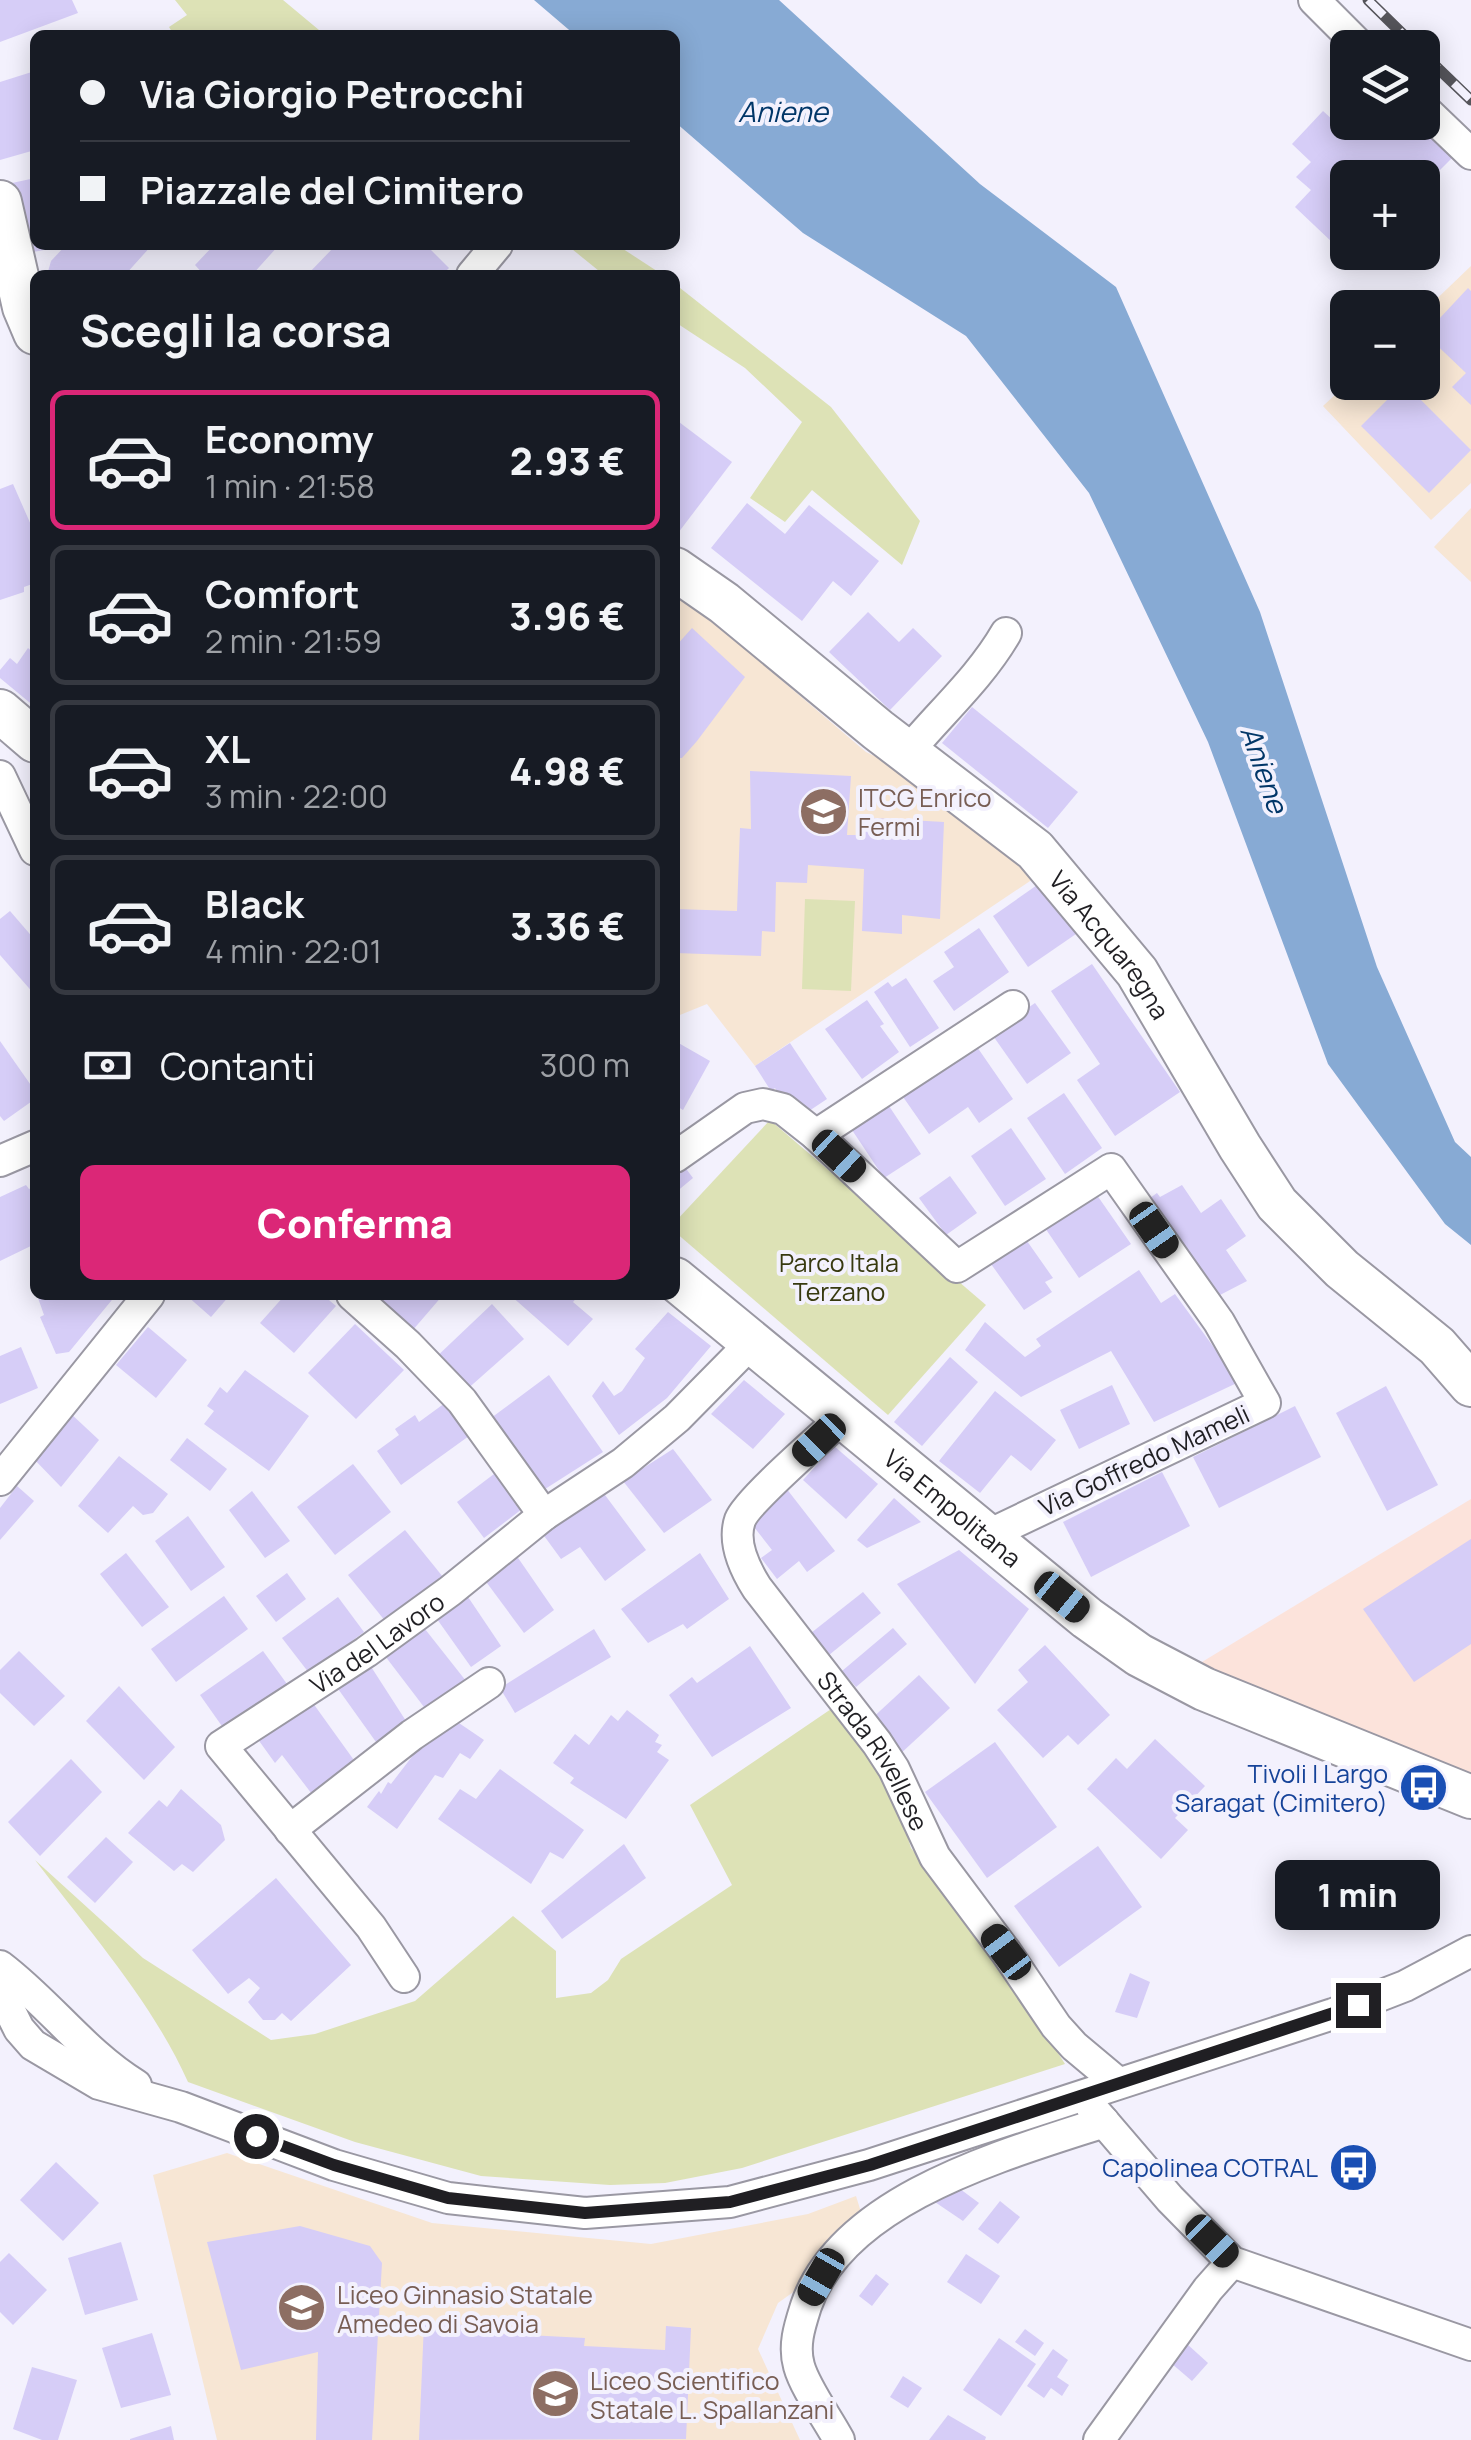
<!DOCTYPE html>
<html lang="it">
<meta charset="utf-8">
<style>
body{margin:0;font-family:Manrope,sans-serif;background:#242831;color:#f1f3f6;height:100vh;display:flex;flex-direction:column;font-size:38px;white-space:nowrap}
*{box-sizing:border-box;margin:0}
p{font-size:32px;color:#9ea1a6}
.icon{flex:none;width:55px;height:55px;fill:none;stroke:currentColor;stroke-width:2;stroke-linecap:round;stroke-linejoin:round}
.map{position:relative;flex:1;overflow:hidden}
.side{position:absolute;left:30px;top:270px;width:650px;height:1030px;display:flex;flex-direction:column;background:#171b24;border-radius:15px;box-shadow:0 5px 25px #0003}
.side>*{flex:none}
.hud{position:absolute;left:30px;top:30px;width:650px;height:220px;border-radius:15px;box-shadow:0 5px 25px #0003;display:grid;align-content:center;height:220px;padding:0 50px;background:#171b24}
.controls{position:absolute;left:1330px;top:30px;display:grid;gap:20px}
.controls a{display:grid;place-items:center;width:110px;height:110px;border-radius:15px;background:#171b24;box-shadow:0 5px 25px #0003;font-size:50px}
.end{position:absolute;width:45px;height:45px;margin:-22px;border:12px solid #201f23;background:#fff;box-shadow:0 0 0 5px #fff}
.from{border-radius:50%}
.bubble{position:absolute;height:70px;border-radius:15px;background:#171b24;box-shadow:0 5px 25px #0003;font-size:32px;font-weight:800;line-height:70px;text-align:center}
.car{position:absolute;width:30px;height:60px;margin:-30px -15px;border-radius:12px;box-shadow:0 0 8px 2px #0007;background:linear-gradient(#222 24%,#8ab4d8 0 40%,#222 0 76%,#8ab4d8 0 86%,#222 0)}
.hud b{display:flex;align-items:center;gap:35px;height:95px;font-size:38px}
.hud b+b{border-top:2px solid #363941}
.hud i{width:25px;height:25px;background:#f1f3f6}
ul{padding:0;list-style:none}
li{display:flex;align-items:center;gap:30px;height:140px;margin:0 20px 15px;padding:0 30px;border:5px solid #363941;border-radius:15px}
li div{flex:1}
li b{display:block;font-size:38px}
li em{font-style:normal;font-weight:800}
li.active{border-color:#db2777}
li>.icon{width:90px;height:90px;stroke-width:1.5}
h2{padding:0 50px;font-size:45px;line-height:120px}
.pay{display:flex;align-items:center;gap:25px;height:110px;padding:0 50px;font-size:38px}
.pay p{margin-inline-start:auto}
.primary-button{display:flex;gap:20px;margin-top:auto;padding:20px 50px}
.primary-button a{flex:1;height:115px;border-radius:15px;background:#db2777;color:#fff;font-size:40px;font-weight:800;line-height:115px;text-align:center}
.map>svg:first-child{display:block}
.commercial{fill:#fce3db}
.education{fill:#f7e6d4}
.green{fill:#dde2b6}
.water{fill:#87aad4}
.building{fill:#d6cdf7}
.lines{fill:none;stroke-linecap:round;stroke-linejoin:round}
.minor-casing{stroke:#9a98a3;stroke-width:34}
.secondary-casing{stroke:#9a98a3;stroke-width:46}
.minor{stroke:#fff;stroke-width:30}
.secondary{stroke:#fff;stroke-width:42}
.rail-casing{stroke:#56555b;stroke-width:11}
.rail{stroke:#f3f1fd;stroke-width:8;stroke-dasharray:22;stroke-linecap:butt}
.route{stroke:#201f23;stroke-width:12}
.labels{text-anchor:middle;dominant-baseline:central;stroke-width:8;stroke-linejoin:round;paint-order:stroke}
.education-label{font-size:25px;fill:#785e54;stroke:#f3f1fd;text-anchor:start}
.street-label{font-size:25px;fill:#201f23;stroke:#f3f1fd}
.park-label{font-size:25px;fill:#37390f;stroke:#f3f1fd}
.transit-label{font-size:25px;fill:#164399;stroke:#f3f1fd;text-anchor:end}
.water-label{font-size:28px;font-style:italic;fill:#013668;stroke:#f3f1fd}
</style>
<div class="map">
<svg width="1471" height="2440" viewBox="0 0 1471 2440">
<rect width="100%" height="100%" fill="#f3f1fd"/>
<polygon class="commercial" points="1471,1499 1471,1782 1197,1665"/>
<g class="education">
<polygon points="1471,266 1471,483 1431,520 1323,406 1348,383 1422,382 1423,312"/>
<polygon points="1471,508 1471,582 1434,547"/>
<polygon points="677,591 866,752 941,788 1039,875 755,1066 707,1004 675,1017"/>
<polygon points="227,2153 432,2223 651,2244 808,2214 856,2196 864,2222 813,2278 778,2303 758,2349 800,2440 217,2440 153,2175"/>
</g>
<g class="green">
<polygon points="175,0 283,0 325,35 174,35 169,27 187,15"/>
<polygon points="567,245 617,245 663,275 604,275"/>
<polygon points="675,284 831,407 920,521 902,565 812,490 785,522 750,498 802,422 745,368 675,322"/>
<polygon points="805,899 855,901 851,991 802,989"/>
<polygon points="770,1120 986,1305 888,1415 675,1232 675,1222"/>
<path d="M837,1705l50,64 24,79 82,103 72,113 -323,104 -77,15 -55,2 -129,-9 -126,-34 -167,-60c-37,-82 -99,-151 -153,-222l108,98 128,82 44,-6 100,-33 98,-85 43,35v47l35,-5 17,-13 13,-21 111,-74 -42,-80z"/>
</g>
<polygon class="water" points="534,0 779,0 980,184 1116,287 1260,612 1377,967 1455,1142 1471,1157 1471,1245 1445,1224 1328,1064 1208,742 1089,493 966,336 803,233 675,122 675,35 575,35"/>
<g class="building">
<polygon points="0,0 72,0 78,13 0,42"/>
<polygon points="35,71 35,150 0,160 0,82"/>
<polygon points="1323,111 1345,131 1353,122 1416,122 1453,157 1422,188 1422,178 1348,178 1348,252 1362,252 1353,262 1295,207 1311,190 1296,177 1311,162 1292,144"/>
<polygon points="35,178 35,245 52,245 49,249 28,253 12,183"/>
<polygon points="66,245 152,245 125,275 47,275 51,261"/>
<polygon points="214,245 279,245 252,275 204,275 195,265"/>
<polygon points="336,245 426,245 449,268 442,275 307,275"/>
<polygon points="1468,288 1471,291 1471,405 1452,387 1466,373 1425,334"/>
<polygon points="1404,383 1471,450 1429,493 1361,426"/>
<polygon points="675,419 732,462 675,537"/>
<polygon points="13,484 35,534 35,544 31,546 35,554 35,583 24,587 24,592 0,600 0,489"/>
<polygon points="747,503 785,534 809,505 879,561 851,596 833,581 802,621 711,548"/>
<polygon points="868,612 899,642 913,628 942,656 890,710 829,652"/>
<polygon points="692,628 745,677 697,741 682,758 675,758 675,647"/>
<polygon points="28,648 35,654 35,707 0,678 0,670 10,658 17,664"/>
<polygon points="972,707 1078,792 1048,828 942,743"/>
<polygon points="750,771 851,776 847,835 857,835 857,817 944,822 940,919 902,915 902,934 862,931 864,869 808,865 807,883 776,882 775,932 762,931 761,956 675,953 675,909 737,911 740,828 751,829"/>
<polygon points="1040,883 1076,934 1028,967 993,916"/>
<polygon points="10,911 35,940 35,995 0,955 0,919"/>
<polygon points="979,928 1009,972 954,1011 933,981 954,967 944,952"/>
<polygon points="1092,964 1180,1092 1115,1136 1077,1080 1100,1064 1051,991"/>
<polygon points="906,978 939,1028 910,1047 874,992 888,982 892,987"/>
<polygon points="867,1000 884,1024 880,1026 899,1052 862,1079 825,1029"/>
<polygon points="1035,1003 1071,1053 1027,1084 991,1033"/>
<polygon points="0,1041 35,1091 35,1099 4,1121 0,1116"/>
<polygon points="675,1041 710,1061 683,1110 675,1105"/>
<polygon points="790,1043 827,1099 800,1117 786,1105 775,1088 771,1091 755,1066"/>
<polygon points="975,1044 1013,1099 979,1123 968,1107 929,1134 901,1094"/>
<polygon points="1064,1093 1102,1148 1065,1174 1027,1118"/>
<polygon points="889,1106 921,1154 884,1178 852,1130"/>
<polygon points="1011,1128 1046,1179 1005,1206 971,1156"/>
<polygon points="684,1166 693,1178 675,1193 675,1172"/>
<polygon points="950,1176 977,1213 946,1235 919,1198"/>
<polygon points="26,1185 29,1189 35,1186 35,1244 0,1261 0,1197"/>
<polygon points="1182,1185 1201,1213 1221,1199 1246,1236 1226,1250 1247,1281 1220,1295 1224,1300 1214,1305 1143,1203 1157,1193 1160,1197"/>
<polygon points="1092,1188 1131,1244 1079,1278 1041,1222"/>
<polygon points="1027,1241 1053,1278 1045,1282 1052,1292 1024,1310 991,1264"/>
<polygon points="1139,1270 1161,1303 1175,1294 1239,1382 1154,1422 1111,1351 1021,1397 965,1350 985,1322 1025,1357 1041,1346 1036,1339"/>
<polygon points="37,1295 116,1295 69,1352 56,1354 40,1317 44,1315"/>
<polygon points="186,1295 230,1295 211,1317"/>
<polygon points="285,1295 323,1295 336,1306 294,1353 260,1323"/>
<polygon points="372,1295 443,1295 412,1331"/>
<polygon points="510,1295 579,1295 573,1302 593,1319 568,1346"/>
<polygon points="492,1304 524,1339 464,1392 432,1361"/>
<polygon points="668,1312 711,1346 667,1398 619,1435 592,1396 603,1381 614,1396 622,1391 645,1358 635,1349"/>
<polygon points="355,1324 404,1370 356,1419 308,1373"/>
<polygon points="148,1327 187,1360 156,1398 116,1365"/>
<polygon points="21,1347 38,1388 0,1404 0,1356"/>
<polygon points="950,1357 978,1382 922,1446 894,1422"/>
<polygon points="245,1370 309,1416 269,1471 204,1424 214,1411 207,1406 220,1387 227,1393"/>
<polygon points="549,1375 603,1452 542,1491 491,1418"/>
<polygon points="744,1380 785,1414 753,1449 711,1414"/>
<polygon points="1112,1385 1130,1424 1079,1449 1060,1410"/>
<polygon points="1386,1386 1438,1485 1387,1511 1336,1413"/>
<polygon points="995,1391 1056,1440 1031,1471 1011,1455 980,1493 939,1461"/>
<polygon points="445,1403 469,1436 401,1485 377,1451 399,1435 395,1429 415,1415 419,1422"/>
<polygon points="1295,1406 1321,1457 1219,1508 1193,1457"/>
<polygon points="69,1412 99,1440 61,1487 31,1456"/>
<polygon points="187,1438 227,1469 210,1491 170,1460"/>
<polygon points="834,1446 878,1484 846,1519 803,1480"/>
<polygon points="673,1449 712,1500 664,1533 623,1481"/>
<polygon points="119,1456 168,1494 153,1513 143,1515 133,1506 108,1533 78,1506"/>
<polygon points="353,1464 391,1512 335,1555 297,1507"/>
<polygon points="1162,1472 1190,1526 1091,1577 1063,1522"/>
<polygon points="494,1474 522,1509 484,1538 457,1502"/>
<polygon points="17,1486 34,1501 0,1540 0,1508"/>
<polygon points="786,1488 835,1551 807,1572 799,1561 777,1579 761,1558 772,1550 747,1518"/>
<polygon points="252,1491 290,1541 265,1558 229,1510"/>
<polygon points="602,1491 646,1550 605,1581 580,1547 561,1559 542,1533"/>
<polygon points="894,1498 921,1522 867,1548 857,1540"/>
<polygon points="188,1516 225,1567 191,1591 155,1541"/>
<polygon points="405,1530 443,1577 386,1622 348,1575"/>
<polygon points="1471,1539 1471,1644 1414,1682 1363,1609"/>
<polygon points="959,1550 1029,1609 975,1684 897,1584"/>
<polygon points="514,1552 554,1610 524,1633 484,1579"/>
<polygon points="126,1553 169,1607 142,1627 100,1574"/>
<polygon points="700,1553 729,1599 687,1629 683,1624 648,1643 621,1609"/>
<polygon points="287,1573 306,1599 276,1622 256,1596"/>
<polygon points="464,1591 501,1646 471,1667 432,1612"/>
<polygon points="863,1592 881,1613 829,1655 811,1633"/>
<polygon points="224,1596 248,1629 176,1682 151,1649"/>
<polygon points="338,1597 364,1632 309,1673 282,1638"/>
<polygon points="421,1624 466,1681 424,1707 382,1652"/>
<polygon points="893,1628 907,1644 856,1687 842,1671"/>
<polygon points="594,1629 611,1657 515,1713 500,1688"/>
<polygon points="1045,1645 1110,1715 1078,1745 1068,1735 1043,1758 997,1710 1028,1682 1018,1670"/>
<polygon points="750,1646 791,1708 712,1757 669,1695 692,1677 697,1683"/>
<polygon points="19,1651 65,1696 34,1726 0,1693 0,1670"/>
<polygon points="263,1651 287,1684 224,1729 200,1695"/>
<polygon points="368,1662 406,1721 376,1742 336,1686"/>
<polygon points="919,1675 950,1708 899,1755 868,1722"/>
<polygon points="119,1686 175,1747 144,1780 86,1721"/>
<polygon points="310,1699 356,1763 315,1798 282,1755 275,1763 257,1738"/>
<polygon points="627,1710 659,1735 655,1742 662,1745 657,1752 669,1760 626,1819 570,1783 574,1778 553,1763 575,1734 589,1745 611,1715 618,1721"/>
<polygon points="453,1719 484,1740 470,1759 460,1753 443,1778 435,1775 397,1829 367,1807 379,1791 381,1794 388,1782 391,1784 424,1741 429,1744 436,1734 440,1736"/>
<polygon points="1155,1739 1205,1786 1175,1818 1188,1830 1161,1859 1087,1789 1116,1758 1127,1769"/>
<polygon points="995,1742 1057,1827 987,1878 925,1792"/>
<polygon points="71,1759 102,1792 40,1856 8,1822"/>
<polygon points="500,1769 584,1830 563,1859 550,1852 531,1884 438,1819 460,1789 476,1799"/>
<polygon points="181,1789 221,1825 225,1840 193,1872 182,1864 174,1871 128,1833 159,1800 167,1807"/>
<polygon points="106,1837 133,1862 95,1903 67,1877"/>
<polygon points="624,1844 646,1878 562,1939 541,1911"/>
<polygon points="1098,1846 1142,1907 1059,1967 1014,1906"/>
<polygon points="276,1878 351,1965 291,2021 282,2013 275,2020 263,2020 248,2002 260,1988 249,1978 228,1994 192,1950"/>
<polygon points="1130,1973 1150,1982 1137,2018 1115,2012"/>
<polygon points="56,2162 99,2203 63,2241 20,2200"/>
<polygon points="956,2186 979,2203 963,2221 929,2198"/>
<polygon points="1000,2201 1020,2217 998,2244 978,2229"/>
<polygon points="300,2226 370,2246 382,2263 372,2440 316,2440 318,2352 241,2370 207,2242"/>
<polygon points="121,2242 138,2300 85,2315 68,2258"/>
<polygon points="9,2253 47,2290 13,2325 0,2312 0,2262"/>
<polygon points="966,2254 1000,2276 981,2304 947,2282"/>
<polygon points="876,2274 889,2284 872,2306 859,2296"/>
<polygon points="424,2323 468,2325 468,2332 585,2338 584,2346 665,2350 666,2326 691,2328 686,2439 419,2440"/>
<polygon points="1025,2329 1044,2343 1035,2356 1015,2342"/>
<polygon points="152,2333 171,2395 121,2408 102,2348"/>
<polygon points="999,2338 1036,2364 1001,2416 963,2390"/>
<polygon points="1187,2344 1208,2363 1192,2381 1171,2363"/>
<polygon points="1053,2349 1068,2360 1057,2377 1069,2385 1062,2396 1051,2388 1044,2398 1027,2386"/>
<polygon points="32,2367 77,2380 58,2440 42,2440 13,2429"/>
<polygon points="903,2376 922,2388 908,2408 890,2397"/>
<polygon points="948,2415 986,2437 985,2440 929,2440"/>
<polygon points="171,2426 174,2440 130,2440 130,2439"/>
</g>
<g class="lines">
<defs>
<g id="minor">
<polyline points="1314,0 1362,48"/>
<polyline points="1422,107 1471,154"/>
<polyline points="472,275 497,245"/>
<path d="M907,753c33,-40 73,-75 99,-120"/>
<polyline points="0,776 35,850"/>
<polyline points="816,1135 1013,1006"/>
<polyline points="675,1157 745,1108 763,1104 783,1109 816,1135 957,1267 1111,1169 1219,1322 1265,1403 986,1536"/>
<polyline points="0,1161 35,1146"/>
<polyline points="352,1295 408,1345 462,1401 544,1515"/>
<path id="s1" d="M842,1418c-19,18 -95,83 -102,102 -8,23 5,49 17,68l120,155 17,26 41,88 71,95 50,74 18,20 43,36"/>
<polyline points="0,1480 149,1295"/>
<polyline points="290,1830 412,1735 489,1683"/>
<path d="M0,1966c49,37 84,87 136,119"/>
<path id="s2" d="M404,1977l-33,-50 -150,-181 145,-94 84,-61 94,-76 79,-52 54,-45 74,-75"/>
<polyline points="0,1991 19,2029 33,2045 99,2084 181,2107 334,2165 448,2198 585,2213 730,2202 869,2165 1333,2014 1405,1986 1471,1951"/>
<polyline points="1092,2108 1170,2199 1232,2262 1471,2345"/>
<path d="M839,2440c-11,-21 -34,-52 -40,-74 -6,-21 1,-41 7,-60 37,-108 201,-152 298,-184"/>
<polyline points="1099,2440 1208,2289 1232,2262"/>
</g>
<g id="secondary">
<polyline points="0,202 24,307 35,333"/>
<path id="s3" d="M675,569l49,34 154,127 157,120 102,122 103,175 37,57 65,65 95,77 34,39"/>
<polyline points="0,711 35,741"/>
<path id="s4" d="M675,1279l412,339 52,37 65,34 267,108"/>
</g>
</defs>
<use href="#minor" class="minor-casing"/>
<use href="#secondary" class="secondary-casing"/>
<use href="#minor" class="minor"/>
<use href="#secondary" class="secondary"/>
<defs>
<g id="rail">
<polyline points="1368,0 1417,48"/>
<polyline points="1422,53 1471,100"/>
</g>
</defs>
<use href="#rail" class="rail-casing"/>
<use href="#rail" class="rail"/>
</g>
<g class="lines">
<polyline class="route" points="256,2136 334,2165 448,2198 585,2213 730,2202 870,2165 1358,2005"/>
</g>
<defs>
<symbol id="school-disc" viewBox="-11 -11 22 22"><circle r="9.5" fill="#8d6e63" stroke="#f3f1fd"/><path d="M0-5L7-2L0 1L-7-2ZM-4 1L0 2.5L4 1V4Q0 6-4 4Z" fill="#fff"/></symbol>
<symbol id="bus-disc" viewBox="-11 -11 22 22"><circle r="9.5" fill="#1a4fb4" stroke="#f3f1fd"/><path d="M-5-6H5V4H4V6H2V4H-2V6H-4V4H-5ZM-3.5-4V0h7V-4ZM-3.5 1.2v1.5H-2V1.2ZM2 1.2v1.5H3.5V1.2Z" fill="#fff"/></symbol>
</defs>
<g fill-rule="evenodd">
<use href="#school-disc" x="796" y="784" width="55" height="55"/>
<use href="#bus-disc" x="1396" y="1760" width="55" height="55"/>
<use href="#bus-disc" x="1326" y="2140" width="55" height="55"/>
<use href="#school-disc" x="274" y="2280" width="55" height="55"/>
<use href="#school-disc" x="528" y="2366" width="55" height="55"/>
</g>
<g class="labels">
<g class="education-label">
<text x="858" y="797">ITCG Enrico<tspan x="858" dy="29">Fermi</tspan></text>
<text x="337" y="2294">Liceo Ginnasio Statale<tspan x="337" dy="29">Amedeo di Savoia</tspan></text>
<text x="590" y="2380">Liceo Scientifico<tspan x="590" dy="29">Statale L. Spallanzani</tspan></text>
</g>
<g class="street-label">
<text stroke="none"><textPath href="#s3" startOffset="578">Via Acquaregna</textPath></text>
<text transform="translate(1144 1460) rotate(-25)">Via Goffredo Mameli</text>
<text stroke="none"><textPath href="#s4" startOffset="360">Via Empolitana</textPath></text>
<text stroke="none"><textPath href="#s2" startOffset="482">Via del Lavoro</textPath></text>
<text stroke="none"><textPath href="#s1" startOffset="418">Strada Rivellese</textPath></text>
</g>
<g class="park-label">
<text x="839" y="1262">Parco Itala<tspan x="839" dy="29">Terzano</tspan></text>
</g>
<g class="transit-label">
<text x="1388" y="1773">Tivoli | Largo<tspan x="1388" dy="29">Saragat (Cimitero)</tspan></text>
<text x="1318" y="2167">Capolinea COTRAL</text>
</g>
<g class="water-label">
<text x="783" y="111">Aniene</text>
<text transform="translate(1265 769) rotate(71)">Aniene</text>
</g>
</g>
</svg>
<div class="controls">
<a><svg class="icon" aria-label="layers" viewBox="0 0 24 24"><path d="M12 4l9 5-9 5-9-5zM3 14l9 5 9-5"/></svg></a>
<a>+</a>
<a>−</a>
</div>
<i class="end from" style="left:256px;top:2136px"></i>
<i class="end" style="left:1358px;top:2005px"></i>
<div class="bubble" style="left:1275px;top:1860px;width:165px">1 min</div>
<i class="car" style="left:839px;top:1156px;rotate:133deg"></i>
<i class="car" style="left:1154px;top:1230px;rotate:145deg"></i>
<i class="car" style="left:819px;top:1440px;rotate:226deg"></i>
<i class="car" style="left:1062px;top:1597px;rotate:129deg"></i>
<i class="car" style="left:1006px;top:1952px;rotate:323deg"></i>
<i class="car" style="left:1212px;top:2241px;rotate:135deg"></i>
<i class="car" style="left:821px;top:2277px;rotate:210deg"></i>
<div class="hud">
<b><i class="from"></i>Via Giorgio Petrocchi</b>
<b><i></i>Piazzale del Cimitero</b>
</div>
<section class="side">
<h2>Scegli la corsa</h2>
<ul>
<li class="active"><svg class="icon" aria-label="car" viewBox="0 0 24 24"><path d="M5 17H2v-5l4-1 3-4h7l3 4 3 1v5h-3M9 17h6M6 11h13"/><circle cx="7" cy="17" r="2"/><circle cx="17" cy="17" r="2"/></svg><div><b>Economy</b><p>1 min · 21:58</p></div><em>2.93 €</em></li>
<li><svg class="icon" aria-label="car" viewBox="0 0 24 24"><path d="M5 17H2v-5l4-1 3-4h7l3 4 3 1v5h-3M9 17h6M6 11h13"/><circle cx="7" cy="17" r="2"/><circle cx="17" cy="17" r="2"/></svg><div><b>Comfort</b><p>2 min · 21:59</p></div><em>3.96 €</em></li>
<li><svg class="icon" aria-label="car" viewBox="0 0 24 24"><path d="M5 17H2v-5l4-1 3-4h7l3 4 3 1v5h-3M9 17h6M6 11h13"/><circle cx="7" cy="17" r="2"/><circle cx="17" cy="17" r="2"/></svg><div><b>XL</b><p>3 min · 22:00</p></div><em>4.98 €</em></li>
<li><svg class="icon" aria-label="car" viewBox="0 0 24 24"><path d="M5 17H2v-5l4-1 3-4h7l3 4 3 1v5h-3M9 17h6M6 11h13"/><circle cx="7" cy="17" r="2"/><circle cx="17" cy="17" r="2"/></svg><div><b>Black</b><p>4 min · 22:01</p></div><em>3.36 €</em></li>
</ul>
<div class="pay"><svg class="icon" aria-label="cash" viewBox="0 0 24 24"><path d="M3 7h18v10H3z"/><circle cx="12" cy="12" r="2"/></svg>Contanti<p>300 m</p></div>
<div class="primary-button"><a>Conferma</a></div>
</section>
</div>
